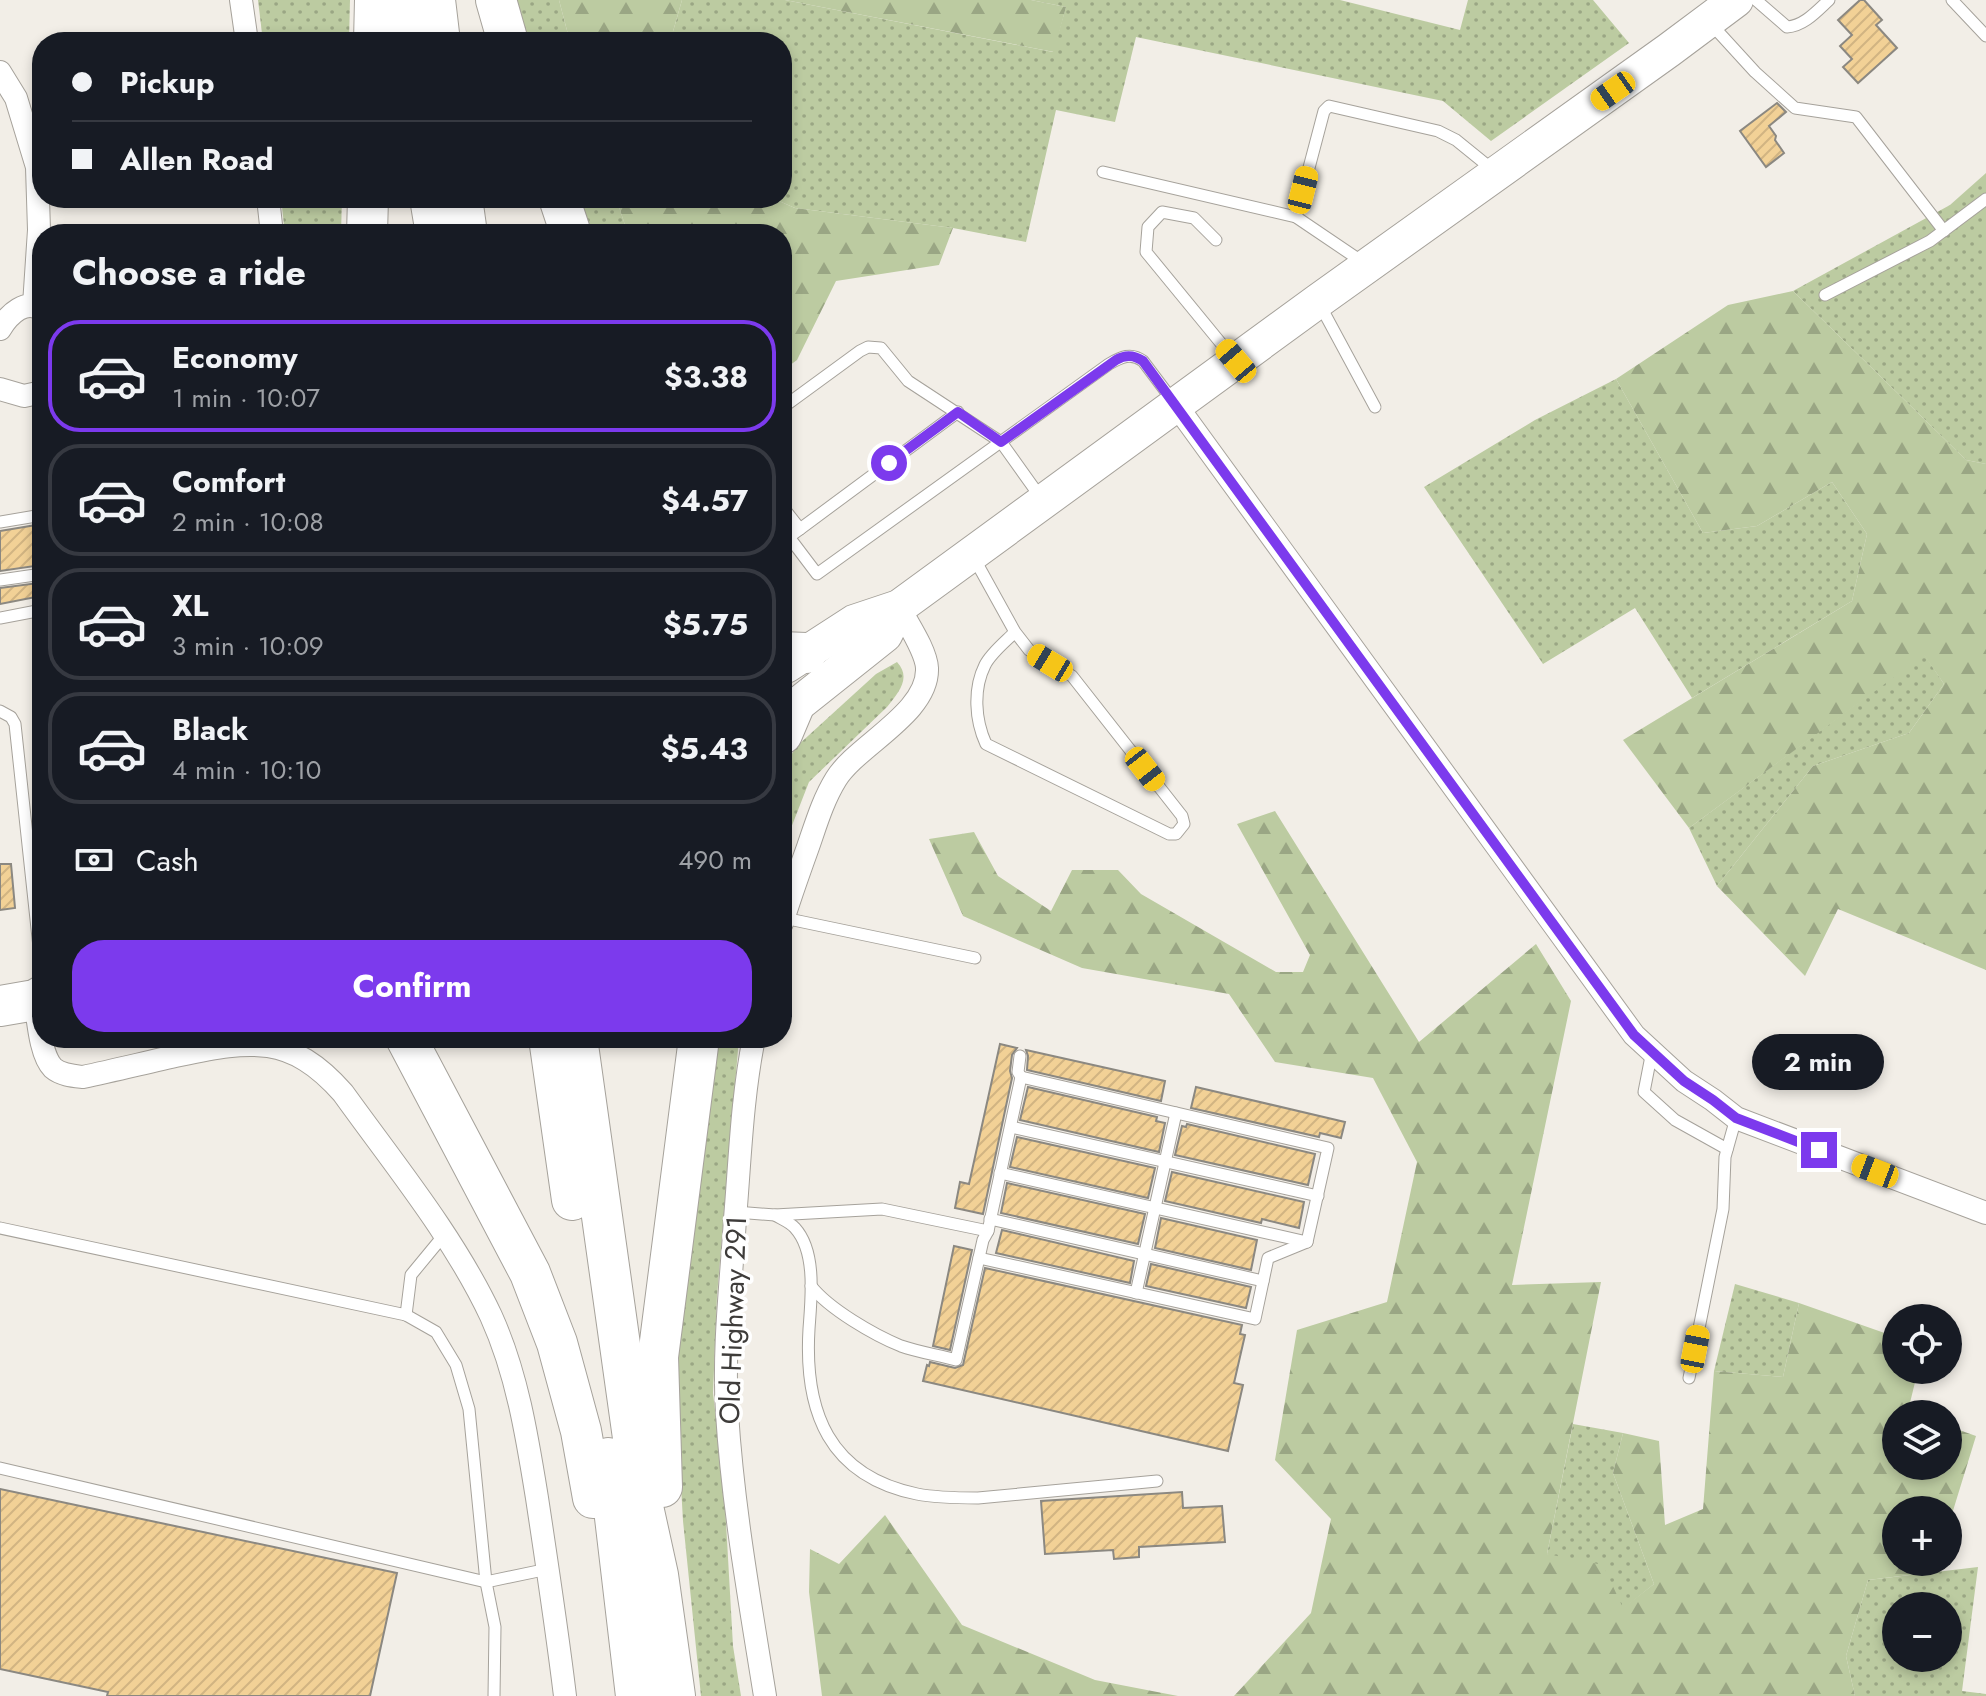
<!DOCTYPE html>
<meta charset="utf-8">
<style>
body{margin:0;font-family:Jost,sans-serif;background:#242831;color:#f1f3f6;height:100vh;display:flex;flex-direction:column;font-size:30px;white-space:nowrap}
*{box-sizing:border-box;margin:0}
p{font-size:26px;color:#9ea1a6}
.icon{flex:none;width:44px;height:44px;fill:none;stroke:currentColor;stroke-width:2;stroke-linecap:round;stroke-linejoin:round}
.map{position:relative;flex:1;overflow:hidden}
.side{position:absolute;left:32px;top:224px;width:760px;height:824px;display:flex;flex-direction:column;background:#171b24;border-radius:32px;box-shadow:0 4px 12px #0003}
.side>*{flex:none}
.top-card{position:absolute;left:32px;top:32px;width:760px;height:176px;border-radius:32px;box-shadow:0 4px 12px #0003;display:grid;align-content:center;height:176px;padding:0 40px;background:#171b24}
.fabs{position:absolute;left:1882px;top:1304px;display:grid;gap:16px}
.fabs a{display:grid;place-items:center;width:80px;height:80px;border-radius:50%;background:#171b24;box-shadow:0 4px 12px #0003;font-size:40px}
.end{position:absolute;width:36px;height:36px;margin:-18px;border:10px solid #7c3aed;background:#fff;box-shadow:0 0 0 4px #fff}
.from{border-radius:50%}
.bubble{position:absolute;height:56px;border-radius:28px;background:#171b24;box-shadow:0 4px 12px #0003;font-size:26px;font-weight:700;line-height:56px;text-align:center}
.car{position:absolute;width:24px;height:48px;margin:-24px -12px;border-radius:10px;box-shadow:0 0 6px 2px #0007;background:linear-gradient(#f5c518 24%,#345 0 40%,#f5c518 0 76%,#345 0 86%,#f5c518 0)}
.top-card b{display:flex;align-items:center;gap:28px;height:76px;font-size:30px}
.top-card b+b{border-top:2px solid #363941}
.top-card i{width:20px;height:20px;background:#f1f3f6}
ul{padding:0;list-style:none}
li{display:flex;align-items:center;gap:24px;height:112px;margin:0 16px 12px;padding:0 24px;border:4px solid #363941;border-radius:32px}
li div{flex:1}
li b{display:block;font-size:30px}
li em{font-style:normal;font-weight:700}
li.on{border-color:#7c3aed}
li>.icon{width:72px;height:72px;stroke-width:1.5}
h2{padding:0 40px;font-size:36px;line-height:96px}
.pay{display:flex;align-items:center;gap:20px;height:88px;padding:0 40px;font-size:30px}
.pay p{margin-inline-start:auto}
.button{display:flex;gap:16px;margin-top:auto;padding:16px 40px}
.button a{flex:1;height:92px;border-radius:32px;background:#7c3aed;color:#fff;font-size:32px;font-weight:700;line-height:92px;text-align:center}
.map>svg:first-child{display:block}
.grass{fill:url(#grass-dots);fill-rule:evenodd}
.forest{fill:url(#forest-firs)}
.building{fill:url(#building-hatch);stroke:#8b8881;stroke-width:2}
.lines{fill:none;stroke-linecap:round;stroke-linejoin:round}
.lane-casing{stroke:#a6a29b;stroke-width:13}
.street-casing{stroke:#a6a29b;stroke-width:24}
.primary-casing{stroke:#a6a29b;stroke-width:36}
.highway-casing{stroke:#a6a29b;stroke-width:42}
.lane{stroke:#fff;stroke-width:11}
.street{stroke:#fff;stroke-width:22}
.primary{stroke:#fff;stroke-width:34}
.highway{stroke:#fff;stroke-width:40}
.route{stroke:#7c3aed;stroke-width:10}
.labels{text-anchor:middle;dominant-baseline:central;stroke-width:7;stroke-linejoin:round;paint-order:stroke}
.street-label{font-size:28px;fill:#3e3c3a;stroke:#fff}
</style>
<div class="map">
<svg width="1986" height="1696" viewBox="0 0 1986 1696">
<defs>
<pattern id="grass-dots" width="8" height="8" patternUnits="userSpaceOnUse" patternTransform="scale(2)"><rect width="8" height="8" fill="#bccba1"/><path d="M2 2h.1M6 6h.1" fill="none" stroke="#9aa684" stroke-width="1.8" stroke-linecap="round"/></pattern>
<pattern id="forest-firs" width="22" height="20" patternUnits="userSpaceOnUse" patternTransform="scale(2)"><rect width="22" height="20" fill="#bccba1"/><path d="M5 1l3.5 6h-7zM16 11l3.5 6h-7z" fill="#9aa684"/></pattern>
<pattern id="building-hatch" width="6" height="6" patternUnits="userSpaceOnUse" patternTransform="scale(2)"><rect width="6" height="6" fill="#f2d196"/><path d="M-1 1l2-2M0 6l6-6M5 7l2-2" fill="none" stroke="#d1b482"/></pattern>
</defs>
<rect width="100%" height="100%" fill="#f2eee7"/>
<g class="grass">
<polygon points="258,0 350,0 349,42 263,42"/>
<polygon points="516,0 559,0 570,42 529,42"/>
<polygon points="682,0 785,0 1053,52 1066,7 1031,0 1340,0 1460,30 1468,0 1593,0 1629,43 1491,141 1443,101 1136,37 1115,122 1056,110 1026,242 953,228 795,208 772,198 782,198 782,42 670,42"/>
<polygon points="1986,173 1986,464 1966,460 1793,291 1950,205"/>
<polygon points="281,198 342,198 341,234 285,234"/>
<polygon points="576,198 616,198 628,234 587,234"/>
<polygon points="1616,379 1703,533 1757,526 1832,482 1867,534 1852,601 1692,698 1635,608 1543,664 1424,487 1535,420"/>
<polygon points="1924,654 1944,684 1909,733 1813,766 1717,886 1689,828"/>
<path d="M897,662c15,16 1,31 -10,45l-78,75 -27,69v-82l15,-23 79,-72z"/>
<polygon points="714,1038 739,1038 717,1296 713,1393 724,1487 733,1646 741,1696 701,1696 683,1521 674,1364"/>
<polygon points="1735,1284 1799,1303 1783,1377 1714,1371"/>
<polygon points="1573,1424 1623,1433 1613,1473 1654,1584 1623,1609 1547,1554"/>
<path d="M1978,1567l-16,124 24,3v2h-131l-9,-40 22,-76zM1896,1606h52v52h-52z"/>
</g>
<g class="forest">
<polygon points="559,0 682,0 670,42 570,42"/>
<polygon points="785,0 1031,0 1066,7 1054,52"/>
<polygon points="616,198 772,198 795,208 953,228 939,265 836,281 797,360 782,371 782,234 628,234"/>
<polygon points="1793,291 1966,460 1986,464 1986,970 1838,909 1805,976 1717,886 1813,766 1909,733 1944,684 1924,655 1689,828 1623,740 1852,601 1867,534 1832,482 1757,526 1703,533 1616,379 1728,305"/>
<polygon points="1275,811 1419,1042 1536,944 1571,1001 1512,1285 1601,1282 1547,1554 1603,1565 1623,1608 1654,1584 1613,1473 1623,1433 1659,1441 1665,1525 1703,1509 1714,1371 1783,1377 1799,1303 1896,1337 1896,1370 1918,1370 1908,1411 1915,1414 1896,1414 1896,1466 1948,1466 1948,1426 1976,1436 1948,1527 1948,1510 1896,1510 1896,1562 1937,1562 1934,1572 1868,1580 1846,1656 1855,1696 1234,1696 1311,1613 1331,1519 1275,1460 1297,1330 1387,1302 1417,1162 1373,1078 1275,1062 1229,994 1082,968 963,916 929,839 974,832 998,876 1051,911 1072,870 1118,870 1141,894 1276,972 1303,972 1310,955 1237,824"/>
<polygon points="885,1515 962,1625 1095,1680 1178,1696 822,1696 809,1592 810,1549 839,1564"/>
</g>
<g class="building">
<polygon points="1860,0 1864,0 1882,20 1876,25 1897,48 1858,83 1843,67 1852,59 1840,46 1852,35 1838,20"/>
<polygon points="1777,103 1786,112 1769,126 1776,136 1775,140 1784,153 1766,167 1740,131"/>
<polygon points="42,524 42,558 34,559 35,566 0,571 0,531"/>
<polygon points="38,583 41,596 0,604 0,588"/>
<polygon points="0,864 11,864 15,908 0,910"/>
<polygon points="1000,1044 1017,1048 1012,1055 1010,1071 1012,1078 983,1214 955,1208 960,1182 969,1184"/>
<polygon points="1026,1050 1165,1081 1161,1101 1027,1070 1028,1056"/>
<polygon points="1028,1087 1157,1117 1156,1121 1165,1123 1159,1152 1020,1120"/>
<polygon points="1196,1087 1345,1122 1341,1138 1320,1133 1319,1137 1191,1108"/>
<polygon points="1187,1124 1315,1154 1308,1185 1175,1155 1182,1126 1186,1127"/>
<polygon points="1017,1137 1155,1168 1148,1198 1010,1167"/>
<polygon points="1172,1172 1304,1202 1299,1228 1262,1219 1261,1223 1165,1201"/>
<polygon points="1007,1183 1145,1214 1138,1244 1001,1213"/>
<polygon points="1161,1218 1257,1240 1251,1270 1155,1248"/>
<polygon points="1002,1230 1134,1261 1130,1283 996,1253"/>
<polygon points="954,1246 972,1250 950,1350 933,1346"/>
<polygon points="1151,1264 1251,1287 1246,1308 1146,1286"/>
<polygon points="985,1268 1242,1325 1240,1334 1245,1335 1234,1383 1243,1385 1228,1451 923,1381 927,1365 929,1366 930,1362 955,1368 963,1365"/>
<polygon points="0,1489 397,1573 370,1696 107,1696 108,1692 0,1669"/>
<polygon points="1182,1492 1183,1508 1222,1506 1225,1542 1139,1547 1139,1557 1114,1559 1113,1550 1045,1554 1041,1501"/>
</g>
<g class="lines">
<defs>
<g id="lane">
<path d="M1756,0l31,27c17,-1 30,-16 42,-27"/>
<polyline points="1952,0 1986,36"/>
<polyline points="1712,25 1755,72 1795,108 1856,117 1944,231"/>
<polyline points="1103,172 1296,217"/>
<polyline points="1216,240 1194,218 1162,212 1148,227 1146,252 1233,358"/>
<polyline points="1364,263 1296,217 1324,111 1329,106 1438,131 1456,140 1493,170"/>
<polyline points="1825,295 1930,241 1986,199"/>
<polyline points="1320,305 1375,407"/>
<polyline points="782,408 860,351 868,347 881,348 908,381 1001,442 1041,498"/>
<polyline points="782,506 800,529 958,412"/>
<polyline points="0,522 42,515"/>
<path d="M800,529l-11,8 28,37 292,-210c12,-7 22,-12 34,-3l30,40"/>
<path d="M974,558l41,74 14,18 43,26 110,140 2,8 -8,10h-7l-183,-90c-11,-24 -13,-55 -1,-79 6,-12 20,-23 30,-33"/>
<polyline points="0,580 42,574"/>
<polyline points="0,618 42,610"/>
<polyline points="0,711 11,717 15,724 42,975"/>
<polyline points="784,918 975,958"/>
<polyline points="1652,1051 1644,1092 1675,1120 1727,1149"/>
<polyline points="1011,1127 1318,1196"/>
<polyline points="1000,1173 1307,1242"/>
<polyline points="736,1212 775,1215 882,1209 988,1231"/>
<path d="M775,1215c6,4 15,7 20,13 22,24 16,72 14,101 -5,83 20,147 108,165 20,4 41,4 61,4l179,-17"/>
<polyline points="990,1219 1263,1281"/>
<polyline points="0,1228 406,1315 411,1275 444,1235"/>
<polyline points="979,1258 1255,1319 1268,1258 1307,1242 1328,1148 1021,1077"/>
<path d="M811,1286c18,23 63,49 90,60 17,6 37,9 55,14l27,-120 5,-9 33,-154 -3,-5 2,-16"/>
<polyline points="1136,1293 1176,1113"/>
<polyline points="406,1315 436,1332 456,1365 469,1409 486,1582 495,1627 494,1696"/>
<polyline points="1689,1378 1723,1209 1725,1157 1736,1118"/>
<polyline points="0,1468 486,1582 548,1569"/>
</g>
<g id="street">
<polyline points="241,0 247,42"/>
<polyline points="0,72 16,98 37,167 39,230 34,305"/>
<polyline points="268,198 272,234"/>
<path d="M0,329c9,-15 26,-31 42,-19"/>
<polyline points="0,389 24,396 42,392"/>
<polyline points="1176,405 1634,1035 1684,1081 1713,1100 1736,1118 1986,1213"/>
<path d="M782,923c8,-26 17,-51 26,-76 8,-23 15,-47 28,-68 21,-34 93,-66 91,-111 -1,-18 -20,-45 -28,-61"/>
<path d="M35,1000c3,18 5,55 18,68 8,7 21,8 30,9 33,-7 65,-15 97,-22 71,-15 111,-21 163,38 51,71 111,144 148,223 26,57 36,120 46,182 10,66 20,132 28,198"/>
<path d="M754,1038c-12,59 -14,121 -19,181 -4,65 -12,129 -8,194 6,95 23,189 38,283"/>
</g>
<g id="primary">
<polyline points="786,666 854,622 899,607 1318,301 1669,50 1736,0"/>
<polyline points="782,717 885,635 899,607"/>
</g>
<g id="highway">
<polyline points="403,0 409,42"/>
<polyline points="435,0 440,42"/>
<polyline points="496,0 508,42"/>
<polyline points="374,42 375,0"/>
<polyline points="430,198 436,234"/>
<polyline points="462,198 467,234"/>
<polyline points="559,198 571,234"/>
<polyline points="367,234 368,198"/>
<polyline points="782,652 806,653"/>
<polyline points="782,734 793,708"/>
<polyline points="0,1006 35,1000 42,996"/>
<polyline points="406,1038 530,1273 557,1343 581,1431 593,1498"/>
<polyline points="549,1038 572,1200"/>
<polyline points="577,1038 642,1502 658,1575 675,1696"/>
<polyline points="608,1458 636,1696"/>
<polyline points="662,1487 658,1357 699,1038"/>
</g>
</defs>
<use href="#lane" class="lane-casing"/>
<use href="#street" class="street-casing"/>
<use href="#primary" class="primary-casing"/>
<use href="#highway" class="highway-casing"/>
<use href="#lane" class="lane"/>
<use href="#street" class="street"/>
<use href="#primary" class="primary"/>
<use href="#highway" class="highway"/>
</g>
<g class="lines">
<path class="route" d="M889,463l69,-51 43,30 115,-82c10,-6 18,-5 27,1l491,674 50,46 29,19 23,18 83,32"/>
</g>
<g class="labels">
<g class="street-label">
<text transform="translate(733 1320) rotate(-88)">Old Highway 291</text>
</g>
</g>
</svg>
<div class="fabs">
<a><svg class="icon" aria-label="locate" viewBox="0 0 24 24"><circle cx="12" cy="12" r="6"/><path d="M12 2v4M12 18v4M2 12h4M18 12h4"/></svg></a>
<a><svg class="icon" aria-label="layers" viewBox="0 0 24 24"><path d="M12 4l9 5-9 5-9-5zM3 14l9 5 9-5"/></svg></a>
<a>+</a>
<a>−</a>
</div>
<i class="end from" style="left:889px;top:463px"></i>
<i class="end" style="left:1819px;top:1150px"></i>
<div class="bubble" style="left:1752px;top:1034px;width:132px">2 min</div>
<i class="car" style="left:1613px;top:91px;rotate:235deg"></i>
<i class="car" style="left:1303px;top:190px;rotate:14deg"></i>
<i class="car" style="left:1236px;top:361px;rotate:320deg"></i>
<i class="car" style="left:1050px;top:663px;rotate:301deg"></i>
<i class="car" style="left:1145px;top:769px;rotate:142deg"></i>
<i class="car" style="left:1875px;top:1171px;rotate:291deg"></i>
<i class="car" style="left:1695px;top:1349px;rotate:11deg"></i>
<div class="top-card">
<b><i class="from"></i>Pickup</b>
<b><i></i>Allen Road</b>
</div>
<section class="side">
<h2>Choose a ride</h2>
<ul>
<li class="on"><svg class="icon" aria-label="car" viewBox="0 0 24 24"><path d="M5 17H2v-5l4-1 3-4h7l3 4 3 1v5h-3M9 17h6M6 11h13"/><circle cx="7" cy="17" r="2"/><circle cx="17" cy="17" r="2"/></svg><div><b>Economy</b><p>1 min · 10:07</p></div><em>$3.38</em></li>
<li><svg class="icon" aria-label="car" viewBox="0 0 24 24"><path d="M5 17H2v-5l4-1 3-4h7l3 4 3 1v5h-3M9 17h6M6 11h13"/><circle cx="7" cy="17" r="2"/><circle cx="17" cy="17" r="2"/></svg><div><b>Comfort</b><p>2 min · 10:08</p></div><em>$4.57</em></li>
<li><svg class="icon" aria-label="car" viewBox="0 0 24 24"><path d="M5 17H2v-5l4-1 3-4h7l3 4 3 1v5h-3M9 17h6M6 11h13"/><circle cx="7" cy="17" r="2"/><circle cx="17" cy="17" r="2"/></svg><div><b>XL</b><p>3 min · 10:09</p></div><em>$5.75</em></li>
<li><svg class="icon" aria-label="car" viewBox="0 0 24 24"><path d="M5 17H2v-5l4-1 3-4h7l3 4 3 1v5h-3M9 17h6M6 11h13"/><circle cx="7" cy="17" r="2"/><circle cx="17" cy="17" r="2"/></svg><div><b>Black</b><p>4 min · 10:10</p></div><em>$5.43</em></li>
</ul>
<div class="pay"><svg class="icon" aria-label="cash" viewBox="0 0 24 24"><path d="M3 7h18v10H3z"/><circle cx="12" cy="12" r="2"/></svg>Cash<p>490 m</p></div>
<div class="button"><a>Confirm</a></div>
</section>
</div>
